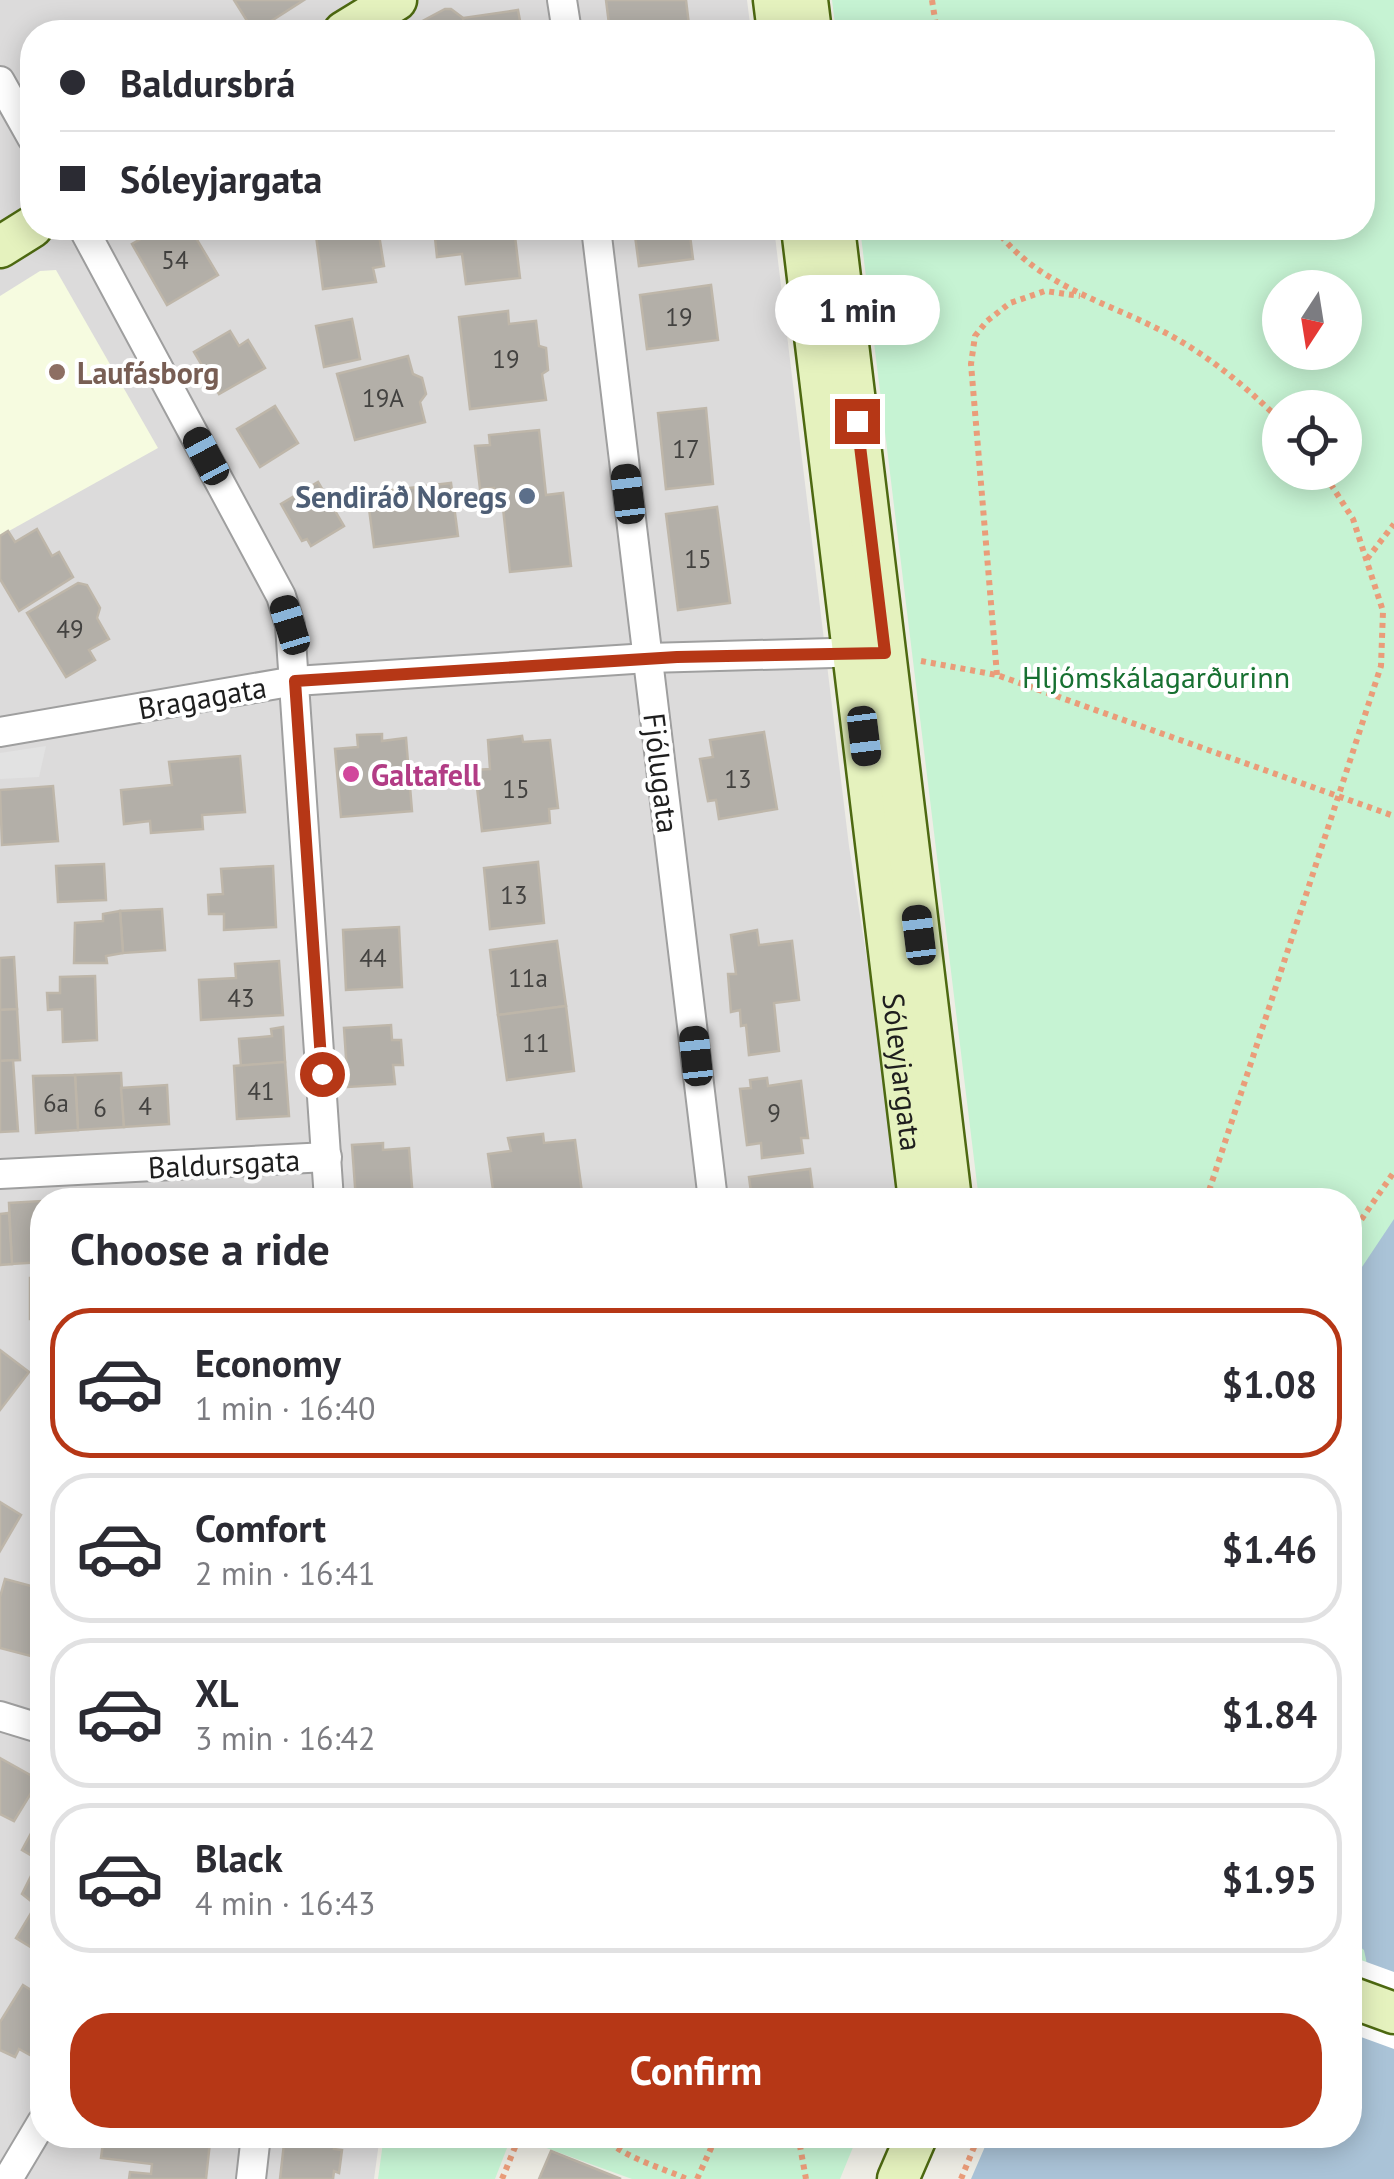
<!DOCTYPE html>
<meta charset="utf-8">
<style>
body{margin:0;font-family:"PT Sans",sans-serif;background:#f7f7f7;color:#2b2b33;height:100vh;display:flex;flex-direction:column;font-size:38px;white-space:nowrap}
*{box-sizing:border-box;margin:0}
p{font-size:32px;color:#7c7c81}
.icon{flex:none;width:55px;height:55px;fill:none;stroke:currentColor;stroke-width:2;stroke-linecap:round;stroke-linejoin:round}
.map{position:relative;flex:1;overflow:hidden}
.sheet{position:absolute;left:30px;top:1188px;width:1332px;height:960px;display:flex;flex-direction:column;background:#fff;border-radius:40px;box-shadow:0 5px 25px #0003}
.sheet>*{flex:none}
.banner{position:absolute;left:20px;top:20px;width:1355px;height:220px;border-radius:40px;box-shadow:0 5px 25px #0003;display:grid;align-content:center;height:220px;padding:0 40px;background:#fff}
.needle{width:65px;rotate:192deg}
.tools{position:absolute;left:1262px;top:270px;display:grid;gap:20px}
.tools a{display:grid;place-items:center;width:100px;height:100px;border-radius:50%;background:#fff;box-shadow:0 5px 25px #0003;font-size:50px}
.end{position:absolute;width:45px;height:45px;margin:-22px;border:12px solid #b63716;background:#fff;box-shadow:0 0 0 5px #fff}
.from{border-radius:50%}
.bubble{position:absolute;height:70px;border-radius:35px;background:#fff;box-shadow:0 5px 25px #0003;font-size:32px;font-weight:800;line-height:70px;text-align:center}
.car{position:absolute;width:30px;height:60px;margin:-30px -15px;border-radius:12px;box-shadow:0 0 8px 2px #0007;background:linear-gradient(#222 24%,#8ab4d8 0 40%,#222 0 76%,#8ab4d8 0 86%,#222 0)}
.banner b{display:flex;align-items:center;gap:35px;height:95px;font-size:38px}
.banner b+b{border-top:2px solid #e1e1e2}
.banner i{width:25px;height:25px;background:#2b2b33}
ul{padding:0;list-style:none}
li{display:flex;align-items:center;gap:30px;height:150px;margin:0 20px 15px;padding:0 20px;border:5px solid #e1e1e2;border-radius:40px}
li div{flex:1}
li b{display:block;font-size:38px}
li em{font-style:normal;font-weight:800}
li.current{border-color:#b63716}
li>.icon{width:90px;height:90px;stroke-width:1.5}
h2{padding:0 40px;font-size:45px;line-height:120px}
.cta{display:flex;gap:20px;margin-top:auto;padding:20px 40px}
.cta a{flex:1;height:115px;border-radius:40px;background:#b63716;color:#fff;font-size:40px;font-weight:800;line-height:115px;text-align:center}
.map>svg:first-child{display:block}
.residential{fill:#dcdbdb}
.education{fill:#f6fbe0}
.park{fill:#c6f3d3;fill-rule:evenodd}
.parking{fill:#e2e2e2}
.water{fill:#aac3d7}
.pier{fill:#fff}
.building{fill:#b3afa8;stroke:#beb6a9;stroke-width:2.5}
.lines{fill:none;stroke-linecap:round;stroke-linejoin:round}
.street-casing{stroke:#9f9f9f;stroke-width:32}
.secondary-casing{stroke:#4d6911;stroke-width:45}
.path{stroke:#ea9c79;stroke-width:6;stroke-dasharray:5 5;stroke-linecap:butt}
.street{stroke:#fff;stroke-width:28}
.secondary{stroke:#e5f2be;stroke-width:40}
.route{stroke:#b63716;stroke-width:12}
.education-dot{fill:#8d6e63;stroke:#fff;stroke-width:4}
.service-dot{fill:#5c6f8a;stroke:#fff;stroke-width:4}
.hotel-dot{fill:#d1479c;stroke:#fff;stroke-width:4}
.labels{text-anchor:middle;dominant-baseline:central;stroke-width:8;stroke-linejoin:round;paint-order:stroke}
.number-label{font-size:25px;fill:#434240}
.education-label{font-size:30px;font-weight:bold;fill:#785e54;stroke:#fff;text-anchor:start}
.service-label{font-size:30px;font-weight:bold;fill:#4e5e75;stroke:#fff;text-anchor:end}
.park-label{font-size:30px;fill:#177031;stroke:#fff}
.street-label{font-size:30px;fill:#1e1e1e;stroke:#fff}
.hotel-label{font-size:30px;font-weight:bold;fill:#b23c85;stroke:#fff;text-anchor:start}
</style>
<div class="map">
<svg width="1394" height="2179" viewBox="0 0 1394 2179">
<rect width="100%" height="100%" fill="#eeede5"/>
<polygon class="residential" points="0,0 747,0 751,32 32,32 32,228 774,228 849,846 905,1200 42,1200 42,2135 380,2135 374,2179 0,2179"/>
<polygon class="education" points="56,270 158,448 0,536 0,296 40,271"/>
<g class="park">
<path d="M832,0h562v2001l-44,-20v-781h-371l-119,-972h502v-196h-526zM1280,288h65v64h-65zM1280,408h65v64h-65z"/>
<polygon points="384,2135 512,2135 495,2179 378,2179"/>
<polygon points="528,2135 858,2135 840,2179 632,2179 527,2141"/>
</g>
<polygon class="parking" points="46,746 39,777 0,779 0,753"/>
<polygon class="water" points="1394,1219 1394,2179 971,2179 990,2135 1350,2135 1350,2020 1368,1969 1364,1950 1350,1939 1350,1285"/>
<polygon class="pier" points="1350,1956 1394,1972 1394,2049 1350,2033"/>
<g class="building">
<polygon points="234,0 304,0 254,32"/>
<polygon points="606,0 686,0 689,25 674,26 675,32 610,32"/>
<polygon points="445,9 451,9 463,18 465,32 422,32 417,24"/>
<polygon points="518,10 522,32 465,32 463,18"/>
<polygon points="160,228 190,228 218,275 167,305 132,244"/>
<polygon points="315,228 369,228 371,236 379,235 384,266 373,268 376,282 323,289"/>
<polygon points="434,228 514,228 520,278 466,284 462,254 437,257"/>
<polygon points="634,228 689,228 693,259 639,266"/>
<polygon points="711,285 718,340 647,349 640,295"/>
<polygon points="508,311 509,324 536,321 539,346 546,348 548,370 542,374 546,400 470,409 459,317"/>
<polygon points="352,319 360,359 324,367 316,326"/>
<polygon points="230,331 239,346 248,340 265,368 219,394 194,352"/>
<polygon points="408,356 413,374 422,378 426,394 420,402 425,422 355,440 337,374"/>
<polygon points="275,406 298,443 260,467 237,429"/>
<polygon points="706,408 713,484 666,489 658,413"/>
<polygon points="539,430 546,495 563,493 571,566 510,572 503,508 496,508 494,488 480,489 475,446 490,445 489,435"/>
<polygon points="318,482 344,526 311,546 307,539 302,541 281,504"/>
<polygon points="451,483 458,536 374,547 367,493"/>
<polygon points="717,507 730,603 678,610 666,514"/>
<polygon points="37,529 52,556 59,552 73,577 19,611 0,579 0,536 8,531 15,542"/>
<polygon points="78,583 87,585 100,608 97,618 109,639 89,650 95,660 66,677 27,613"/>
<polygon points="764,732 777,809 719,819 716,800 708,801 700,759 713,757 710,740"/>
<polygon points="382,734 382,741 406,738 412,811 341,817 335,749 358,747 357,735"/>
<polygon points="522,736 523,742 550,740 558,808 549,809 550,823 482,831 475,770 490,769 488,740"/>
<polygon points="240,756 245,812 202,815 203,829 151,833 150,821 124,824 121,790 172,785 169,762"/>
<polygon points="53,786 58,841 2,845 0,790"/>
<polygon points="538,862 544,923 490,929 484,868"/>
<polygon points="104,864 106,900 58,902 56,866"/>
<polygon points="273,866 276,927 224,930 224,914 209,914 208,895 223,894 221,869"/>
<polygon points="162,909 165,950 123,953 120,911"/>
<polygon points="120,911 123,953 106,956 107,963 74,963 75,923 103,921 103,914"/>
<polygon points="399,927 402,987 346,990 343,930"/>
<polygon points="757,930 759,945 792,941 799,1000 774,1003 779,1051 749,1055 746,1025 741,1026 740,1010 731,1012 728,974 736,974 731,935"/>
<polygon points="557,941 566,1006 498,1015 490,950"/>
<polygon points="14,957 17,1009 0,1010 0,958"/>
<polygon points="279,961 283,1015 201,1020 199,980 236,978 235,964"/>
<polygon points="95,976 97,1040 63,1042 62,1009 48,1010 47,993 60,993 60,977"/>
<polygon points="566,1006 574,1071 507,1080 498,1015"/>
<polygon points="17,1009 20,1060 0,1061 0,1010"/>
<polygon points="391,1025 392,1040 401,1040 403,1065 393,1065 395,1084 348,1087 344,1028"/>
<polygon points="283,1027 285,1062 241,1066 239,1039 272,1036 271,1029"/>
<polygon points="13,1060 18,1131 0,1132 0,1061"/>
<polygon points="285,1062 289,1116 237,1119 234,1066"/>
<polygon points="121,1073 124,1127 78,1130 75,1075"/>
<polygon points="75,1075 78,1130 36,1133 33,1076"/>
<polygon points="767,1078 768,1086 801,1081 808,1138 801,1138 803,1153 762,1158 761,1143 747,1145 740,1089 751,1088 750,1080"/>
<polygon points="167,1085 169,1124 124,1127 121,1088"/>
<polygon points="543,1134 544,1143 575,1140 583,1200 518,1200 517,1193 494,1197 488,1154 511,1151 508,1138"/>
<polygon points="383,1143 383,1150 409,1148 413,1200 356,1200 352,1145"/>
<polygon points="810,1169 813,1193 822,1192 823,1200 752,1200 749,1177"/>
<polygon points="290,1191 290,1200 239,1200 238,1194"/>
<polygon points="42,1201 42,1262 12,1264 9,1203"/>
<polygon points="9,1213 12,1264 0,1265 0,1214"/>
<rect x="30" y="1278" width="12" height="41"/>
<polygon points="0,1350 29,1372 0,1410"/>
<polygon points="0,1502 21,1515 0,1551"/>
<polygon points="5,1579 42,1589 42,1659 0,1648 0,1597"/>
<polygon points="0,1758 39,1780 14,1821 0,1814"/>
<polygon points="42,1813 42,1954 16,1938 36,1905 22,1894 39,1860 22,1850"/>
<polygon points="23,1985 42,1997 42,2053 39,2060 19,2049 15,2057 0,2050 0,2022"/>
<polygon points="104,2135 182,2135 181,2138 210,2142 206,2179 129,2179 130,2172 151,2174 152,2164 101,2158"/>
<polygon points="285,2135 335,2141 334,2149 342,2150 339,2173 334,2171 333,2179 280,2179"/>
<polygon points="551,2151 621,2179 539,2179"/>
</g>
<g class="lines">
<defs>
<g id="street">
<polyline points="562,0 567,32"/>
<polyline points="0,81 32,138"/>
<polyline points="83,228 281,596 290,625 329,1200"/>
<polyline points="596,228 713,1200"/>
<polyline points="0,732 295,681 648,658 868,652"/>
<polyline points="0,1174 327,1157"/>
<polyline points="0,1716 42,1729"/>
<polyline points="8,2179 42,2122"/>
<polyline points="251,2179 256,2135"/>
</g>
<g id="secondary">
<polyline points="774,0 778,32"/>
<polyline points="807,0 811,32"/>
<polyline points="344,32 396,0"/>
<path id="s1" d="M802,228l117,972"/>
<polyline points="834,228 951,1200"/>
<polyline points="0,247 32,227"/>
<polyline points="1350,1997 1394,2013"/>
<polyline points="898,2179 917,2135"/>
</g>
</defs>
<use href="#street" class="street-casing"/>
<use href="#secondary" class="secondary-casing"/>
<g class="path">
<polyline points="932,0 937,32"/>
<path d="M995,228c41,57 110,73 169,104 44,23 81,54 116,88"/>
<polyline points="1367,559 1394,524"/>
<polyline points="921,661 997,675 1394,816"/>
<polyline points="997,675 971,364 975,336 987,321 1010,303 1045,291 1080,296"/>
<polyline points="1206,1200 1381,666 1383,611 1353,519 1323,472"/>
<polyline points="1350,1236 1394,1172"/>
<polyline points="555,2135 605,2141"/>
<path d="M602,2135c19,22 58,32 85,44"/>
<polyline points="798,2135 806,2179"/>
<polyline points="502,2179 520,2135"/>
<polyline points="697,2179 717,2135"/>
<polyline points="961,2179 979,2135"/>
</g>
<use href="#street" class="street"/>
<use href="#secondary" class="secondary"/>
</g>
<g class="lines">
<polyline class="route" points="322,1074 295,681 677,657 885,653 857,421"/>
</g>
<circle class="education-dot" cx="57" cy="372" r="10"/>
<circle class="service-dot" cx="527" cy="496" r="10"/>
<circle class="hotel-dot" cx="351" cy="774" r="10"/>
<g class="labels">
<g class="number-label">
<text x="175" y="260">54</text>
<text x="679" y="317">19</text>
<text x="506" y="359">19</text>
<text x="383" y="398">19A</text>
<text x="686" y="449">17</text>
<text x="698" y="559">15</text>
<text x="70" y="629">49</text>
<text x="738" y="779">13</text>
<text x="516" y="789">15</text>
<text x="514" y="895">13</text>
<text x="373" y="958">44</text>
<text x="528" y="978">11a</text>
<text x="241" y="998">43</text>
<text x="536" y="1043">11</text>
<text x="261" y="1091">41</text>
<text x="56" y="1103">6a</text>
<text x="145" y="1106">4</text>
<text x="100" y="1108">6</text>
<text x="774" y="1113">9</text>
</g>
<g class="education-label">
<text x="77" y="372">Laufásborg</text>
</g>
<g class="service-label">
<text x="507" y="496">Sendiráð Noregs</text>
</g>
<g class="park-label">
<text x="1156" y="676">Hljómskálagarðurinn</text>
</g>
<g class="street-label">
<text transform="translate(202 697) rotate(-10)">Bragagata</text>
<text transform="translate(662 773) rotate(83)">Fjólugata</text>
<text stroke="none"><textPath href="#s1" startOffset="850">Sóleyjargata</textPath></text>
<text transform="translate(224 1163) rotate(-3)">Baldursgata</text>
</g>
<g class="hotel-label">
<text x="371" y="774">Galtafell</text>
</g>
</g>
</svg>
<div class="tools">
<a><svg class="needle" viewBox="-14 -14 28 28"><path d="M0-13l5 13h-10z" fill="#e53935"/><path d="M0 13l5-13h-10z" fill="#7c7c81"/></svg></a>
<a><svg class="icon" aria-label="locate" viewBox="0 0 24 24"><circle cx="12" cy="12" r="6"/><path d="M12 2v4M12 18v4M2 12h4M18 12h4"/></svg></a>
</div>
<i class="end from" style="left:322px;top:1074px"></i>
<i class="end" style="left:857px;top:421px"></i>
<div class="bubble" style="left:775px;top:275px;width:165px">1 min</div>
<i class="car" style="left:206px;top:456px;rotate:332deg"></i>
<i class="car" style="left:628px;top:494px;rotate:353deg"></i>
<i class="car" style="left:290px;top:625px;rotate:343deg"></i>
<i class="car" style="left:864px;top:736px;rotate:173deg"></i>
<i class="car" style="left:919px;top:935px;rotate:353deg"></i>
<i class="car" style="left:696px;top:1056px;rotate:354deg"></i>
<div class="banner">
<b><i class="from"></i>Baldursbrá</b>
<b><i></i>Sóleyjargata</b>
</div>
<section class="sheet">
<h2>Choose a ride</h2>
<ul>
<li class="current"><svg class="icon" aria-label="car" viewBox="0 0 24 24"><path d="M5 17H2v-5l4-1 3-4h7l3 4 3 1v5h-3M9 17h6M6 11h13"/><circle cx="7" cy="17" r="2"/><circle cx="17" cy="17" r="2"/></svg><div><b>Economy</b><p>1 min · 16:40</p></div><em>$1.08</em></li>
<li><svg class="icon" aria-label="car" viewBox="0 0 24 24"><path d="M5 17H2v-5l4-1 3-4h7l3 4 3 1v5h-3M9 17h6M6 11h13"/><circle cx="7" cy="17" r="2"/><circle cx="17" cy="17" r="2"/></svg><div><b>Comfort</b><p>2 min · 16:41</p></div><em>$1.46</em></li>
<li><svg class="icon" aria-label="car" viewBox="0 0 24 24"><path d="M5 17H2v-5l4-1 3-4h7l3 4 3 1v5h-3M9 17h6M6 11h13"/><circle cx="7" cy="17" r="2"/><circle cx="17" cy="17" r="2"/></svg><div><b>XL</b><p>3 min · 16:42</p></div><em>$1.84</em></li>
<li><svg class="icon" aria-label="car" viewBox="0 0 24 24"><path d="M5 17H2v-5l4-1 3-4h7l3 4 3 1v5h-3M9 17h6M6 11h13"/><circle cx="7" cy="17" r="2"/><circle cx="17" cy="17" r="2"/></svg><div><b>Black</b><p>4 min · 16:43</p></div><em>$1.95</em></li>
</ul>
<div class="cta"><a>Confirm</a></div>
</section>
</div>
